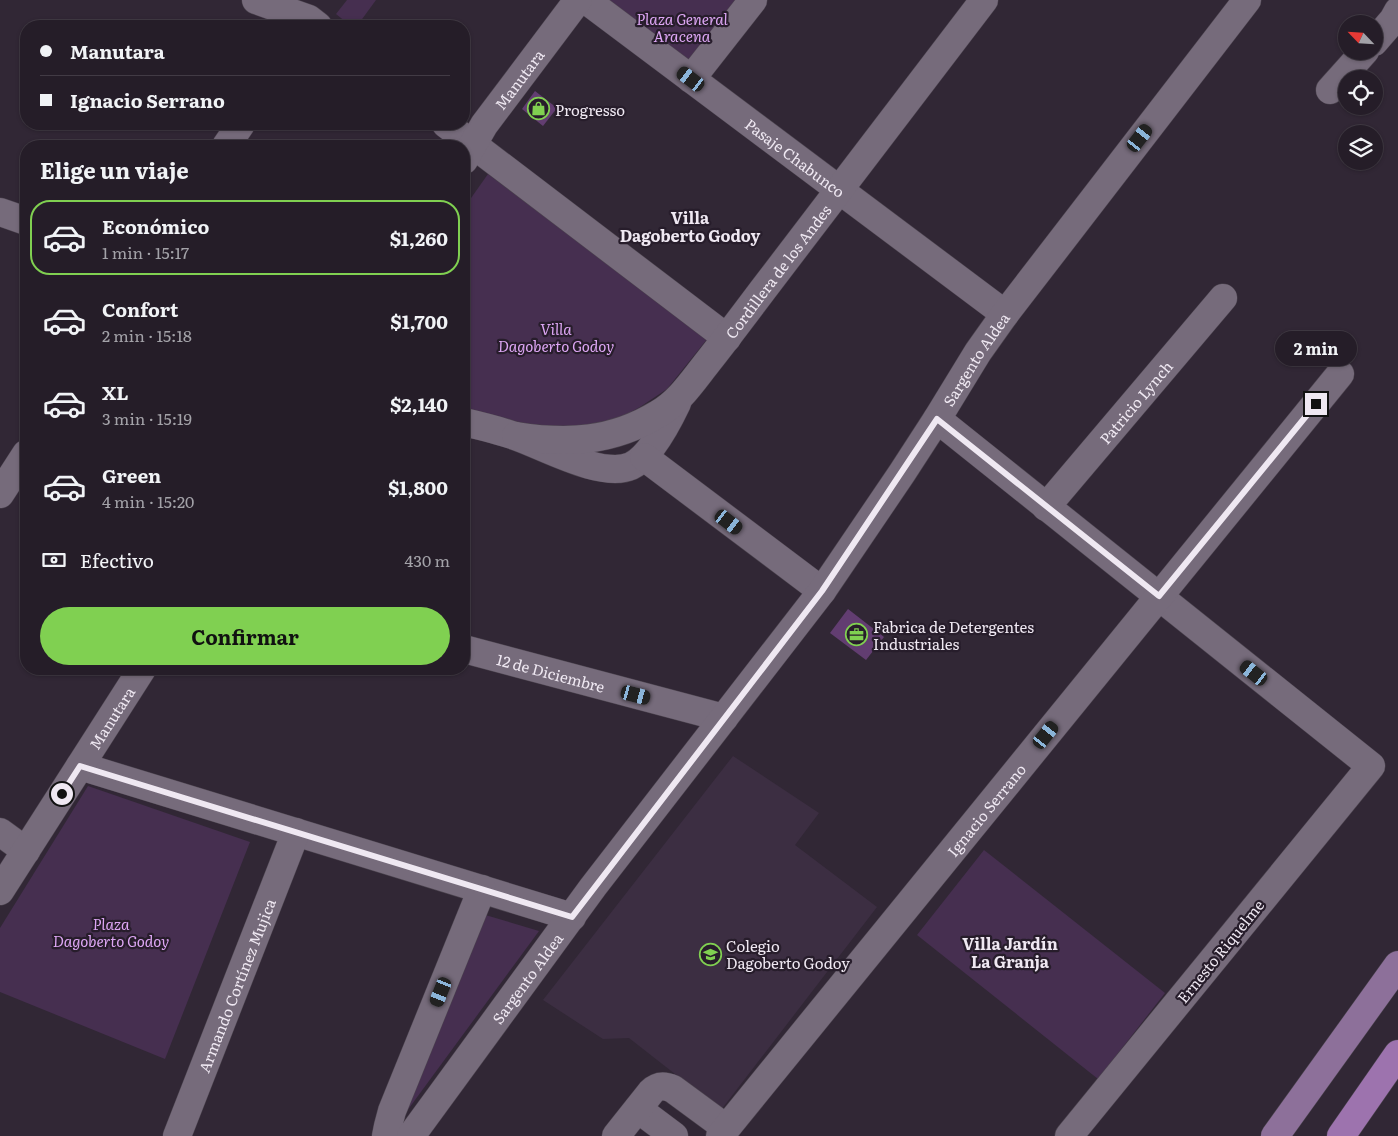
<!DOCTYPE html>
<html lang="es">
<meta charset="utf-8">
<style>
body{margin:0;font-family:Literata,serif;background:#312a34;color:#f1f3f6;height:100vh;display:flex;flex-direction:column;font-size:19px;white-space:nowrap}
*{box-sizing:border-box;margin:0}
p{font-size:16px;color:#a3a2a8}
.icon{flex:none;width:28px;height:28px;fill:none;stroke:currentColor;stroke-width:2;stroke-linecap:round;stroke-linejoin:round}
.map{position:relative;flex:1;overflow:hidden}
.panel{position:absolute;left:20px;top:140px;width:450px;height:535px;display:flex;flex-direction:column;background:#251d28;border-radius:20px;box-shadow:0 1px 4px #0004,0 0 0 1px #423b45}
.panel>*{flex:none}
.banner{position:absolute;left:20px;top:20px;width:450px;height:110px;border-radius:20px;box-shadow:0 1px 4px #0004,0 0 0 1px #423b45;display:grid;align-content:center;height:110px;padding:0 20px;background:#251d28}
.needle{width:32px;rotate:295deg}
.tools{position:absolute;left:1338px;top:15px;display:grid;gap:10px}
.tools a{display:grid;place-items:center;width:45px;height:45px;border-radius:50%;background:#251d28;box-shadow:0 1px 4px #0004,0 0 0 1px #423b45;font-size:25px}
.end{position:absolute;width:22px;height:22px;margin:-11px;border:6px solid #efe8f2;background:#111;box-shadow:0 0 0 2px #111}
.from{border-radius:50%}
.bubble{position:absolute;height:35px;border-radius:18px;background:#251d28;box-shadow:0 1px 4px #0004,0 0 0 1px #423b45;font-size:16px;font-weight:700;line-height:35px;text-align:center}
.car{position:absolute;width:15px;height:30px;margin:-15px -8px;border-radius:6px;box-shadow:0 0 4px 1px #0007;background:linear-gradient(#222 24%,#8ab4d8 0 40%,#222 0 76%,#8ab4d8 0 86%,#222 0)}
.banner b{display:flex;align-items:center;gap:18px;height:48px;font-size:19px}
.banner b+b{border-top:1px solid #423b45}
.banner i{width:12px;height:12px;background:#f1f3f6}
ul{padding:0;list-style:none}
li{display:flex;align-items:center;gap:15px;height:75px;margin:0 10px 8px;padding:0 10px;border:2px solid transparent;border-radius:20px}
li div{flex:1}
li b{display:block;font-size:19px}
li em{font-style:normal;font-weight:700}
li.on{border-color:#80d051}
li>.icon{width:45px;height:45px;stroke-width:1.5}
h2{padding:0 20px;font-size:22px;line-height:60px}
.pay{display:flex;align-items:center;gap:12px;height:55px;padding:0 20px;font-size:19px}
.pay p{margin-inline-start:auto}
.action{display:flex;gap:10px;margin-top:auto;padding:10px 20px}
.action a{flex:1;height:58px;border-radius:30px;background:#80d051;color:#111;font-size:20px;font-weight:700;line-height:58px;text-align:center}
.map>svg:first-child{display:block}
.built{fill:#3c2e42}
.green{fill:#462f50}
.building{fill:#623d71}
.lines{fill:none;stroke-linecap:round;stroke-linejoin:round}
.minor-casing{stroke:#4c444f;stroke-width:29}
.major-casing{stroke:#4c444f;stroke-width:29}
.highway-casing{stroke:#4c444f;stroke-width:29}
.minor{stroke:#766b7b;stroke-width:28}
.major{stroke:#8d709a;stroke-width:28}
.highway{stroke:#9d73ae;stroke-width:28}
.route{stroke:#efe8f2;stroke-width:6}
.labels{text-anchor:middle;dominant-baseline:central;stroke-width:4.5;stroke-linejoin:round;paint-order:stroke}
.park-label{font-size:15px;font-style:italic;fill:#dda6f4;stroke:#271d2b}
.street-label{font-size:15px;fill:#efe8f2;stroke:#271d2b}
.poi-label{font-size:15px;fill:#efe8f2;stroke:#271d2b;text-anchor:start}
.neighbourhood-label{font-size:16px;font-weight:bold;fill:#efe8f2;stroke:#271d2b}
</style>
<div class="map">
<svg width="1398" height="1136" viewBox="0 0 1398 1136">
<rect width="100%" height="100%" fill="#312735"/>
<polygon class="built" points="733,756 819,813 795,845 877,907 721,1110 629,1038 603,1039 543,1000"/>
<g class="green">
<polygon points="347,0 376,0 357,26 351,26 336,14"/>
<polygon points="604,0 737,0 688,64"/>
<polygon points="488,174 708,338 667,389 640,407 615,421 573,428 520,423 464,409 464,208"/>
<polygon points="88,786 250,842 165,1059 0,992 0,928"/>
<polygon points="984,850 1165,993 1098,1079 917,935"/>
<polygon points="482,914 539,931 404,1115"/>
</g>
<g class="building">
<polygon points="535,91 557,108 543,126 522,109"/>
<polygon points="848,609 884,637 866,660 830,633"/>
</g>
<g class="lines">
<defs>
<g id="minor">
<polyline points="256,0 309,19 318,26"/>
<path id="s1" d="M586,0l419,314"/>
<polyline points="1374,42 1393,20 1398,11"/>
<polyline points="691,79 753,0"/>
<polyline points="1330,90 1365,51"/>
<polyline points="446,124 727,338"/>
<polyline points="226,146 241,124"/>
<path id="s2" d="M464,160l20,-35 94,-125"/>
<polyline points="0,212 26,221"/>
<polyline points="937,419 1371,766 1069,1136"/>
<path d="M464,422c17,4 34,8 51,14 29,10 87,43 116,30 19,-9 37,-44 46,-63"/>
<path id="s3" d="M516,436c51,8 96,6 142,-22 21,-12 34,-32 49,-51 19,-24 37,-48 55,-72 74,-97 148,-194 222,-291"/>
<polyline points="644,457 822,591"/>
<polyline points="0,494 26,454"/>
<path id="s4" d="M1046,507l177,-209"/>
<path id="s5" d="M464,649l260,69"/>
<polyline points="80,766 572,917"/>
<polyline points="0,832 26,851"/>
<path id="s6" d="M0,891l142,-222"/>
<polyline points="638,1109 674,1136"/>
<path id="s7" d="M177,1136l119,-304"/>
<polyline points="386,1136 388,1126 392,1111 482,889"/>
<path id="s8" d="M411,1136l182,-249 229,-296 80,-118 35,-54 41,-67 27,-38 242,-314"/>
<path d="M616,1136l35,-44c7,-7 13,-7 22,-3l53,39"/>
<path id="s9" d="M720,1136l620,-762"/>
</g>
<polyline id="major" points="1275,1136 1398,965"/>
<polyline id="highway" points="1341,1136 1398,1054"/>
</defs>
<use href="#minor" class="minor-casing"/>
<use href="#major" class="major-casing"/>
<use href="#highway" class="highway-casing"/>
<use href="#minor" class="minor"/>
<use href="#major" class="major"/>
<use href="#highway" class="highway"/>
</g>
<g class="lines">
<polyline class="route" points="62,794 80,766 572,917 822,591 937,419 1159,596 1316,404"/>
</g>
<defs>
<symbol id="shop-ring" viewBox="-11 -11 22 22"><circle r="9.5" fill="#271d2b" stroke="#80d051" stroke-width="1.5"/><path d="M-5-2.5h2.3a2.7 3.5 0 0 1 5.4 0H5L5.5 6h-11ZM-1.5-2.5h3a1.5 2.3 0 0 0-3 0Z" fill="#80d051"/></symbol>
<symbol id="office-ring" viewBox="-11 -11 22 22"><circle r="9.5" fill="#271d2b" stroke="#80d051" stroke-width="1.5"/><path d="M-6-3h4V-5.5h4V-3h4V5H-6ZM-1-4.5V-3h2v-1.5ZM-6 0V1H6V0Z" fill="#80d051"/></symbol>
<symbol id="school-ring" viewBox="-11 -11 22 22"><circle r="9.5" fill="#271d2b" stroke="#80d051" stroke-width="1.5"/><path d="M0-5L7-2L0 1L-7-2ZM-4 1L0 2.5L4 1V4Q0 6-4 4Z" fill="#80d051"/></symbol>
</defs>
<g fill-rule="evenodd">
<use href="#shop-ring" x="526" y="96" width="25" height="25"/>
<use href="#office-ring" x="844" y="622" width="25" height="25"/>
<use href="#school-ring" x="698" y="942" width="25" height="25"/>
</g>
<g class="labels">
<g class="park-label">
<text x="682" y="18">Plaza General<tspan x="682" dy="17">Aracena</tspan></text>
<text x="556" y="328">Villa<tspan x="556" dy="17">Dagoberto Godoy</tspan></text>
<text x="111" y="923">Plaza<tspan x="111" dy="17">Dagoberto Godoy</tspan></text>
</g>
<g class="street-label">
<text stroke="none"><textPath href="#s2" startOffset="98">Manutara</textPath></text>
<text stroke="none"><textPath href="#s1" startOffset="262">Pasaje Chabunco</textPath></text>
<text stroke="none"><textPath href="#s3" startOffset="334">Cordillera de los Andes</textPath></text>
<text stroke="none"><textPath href="#s8" startOffset="961">Sargento Aldea</textPath></text>
<text stroke="none"><textPath href="#s4" startOffset="138">Patricio Lynch</textPath></text>
<text stroke="none"><textPath href="#s5" startOffset="90">12 de Diciembre</textPath></text>
<text stroke="none"><textPath href="#s6" startOffset="206">Manutara</textPath></text>
<text stroke="none"><textPath href="#s9" startOffset="421">Ignacio Serrano</textPath></text>
<text transform="translate(1220 951) rotate(-51)">Ernesto Riquelme</text>
<text stroke="none"><textPath href="#s8" startOffset="196">Sargento Aldea</textPath></text>
<text stroke="none"><textPath href="#s7" startOffset="162">Armando Cortínez Mujica</textPath></text>
</g>
<g class="poi-label">
<text x="555" y="109">Progresso</text>
<text x="873" y="626">Fabrica de Detergentes<tspan x="873" dy="17">Industriales</tspan></text>
<text x="726" y="945">Colegio<tspan x="726" dy="17">Dagoberto Godoy</tspan></text>
</g>
<g class="neighbourhood-label">
<text x="690" y="217">Villa<tspan x="690" dy="18">Dagoberto Godoy</tspan></text>
<text x="1010" y="943">Villa Jardín<tspan x="1010" dy="18">La Granja</tspan></text>
</g>
</g>
</svg>
<div class="tools">
<a><svg class="needle" viewBox="-14 -14 28 28"><path d="M0-13l5 13h-10z" fill="#e53935"/><path d="M0 13l5-13h-10z" fill="#a3a2a8"/></svg></a>
<a><svg class="icon" aria-label="locate" viewBox="0 0 24 24"><circle cx="12" cy="12" r="6"/><path d="M12 2v4M12 18v4M2 12h4M18 12h4"/></svg></a>
<a><svg class="icon" aria-label="layers" viewBox="0 0 24 24"><path d="M12 4l9 5-9 5-9-5zM3 14l9 5 9-5"/></svg></a>
</div>
<i class="end from" style="left:62px;top:794px"></i>
<i class="end" style="left:1316px;top:404px"></i>
<div class="bubble" style="left:1275px;top:331px;width:82px">2 min</div>
<i class="car" style="left:691px;top:79px;rotate:307deg"></i>
<i class="car" style="left:1140px;top:138px;rotate:38deg"></i>
<i class="car" style="left:729px;top:522px;rotate:127deg"></i>
<i class="car" style="left:1254px;top:673px;rotate:308deg"></i>
<i class="car" style="left:636px;top:695px;rotate:105deg"></i>
<i class="car" style="left:1046px;top:735px;rotate:39deg"></i>
<i class="car" style="left:441px;top:992px;rotate:202deg"></i>
<div class="banner">
<b><i class="from"></i>Manutara</b>
<b><i></i>Ignacio Serrano</b>
</div>
<section class="panel">
<h2>Elige un viaje</h2>
<ul>
<li class="on"><svg class="icon" aria-label="car" viewBox="0 0 24 24"><path d="M5 17H2v-5l4-1 3-4h7l3 4 3 1v5h-3M9 17h6M6 11h13"/><circle cx="7" cy="17" r="2"/><circle cx="17" cy="17" r="2"/></svg><div><b>Económico</b><p>1 min · 15:17</p></div><em>$1,260</em></li>
<li><svg class="icon" aria-label="car" viewBox="0 0 24 24"><path d="M5 17H2v-5l4-1 3-4h7l3 4 3 1v5h-3M9 17h6M6 11h13"/><circle cx="7" cy="17" r="2"/><circle cx="17" cy="17" r="2"/></svg><div><b>Confort</b><p>2 min · 15:18</p></div><em>$1,700</em></li>
<li><svg class="icon" aria-label="car" viewBox="0 0 24 24"><path d="M5 17H2v-5l4-1 3-4h7l3 4 3 1v5h-3M9 17h6M6 11h13"/><circle cx="7" cy="17" r="2"/><circle cx="17" cy="17" r="2"/></svg><div><b>XL</b><p>3 min · 15:19</p></div><em>$2,140</em></li>
<li><svg class="icon" aria-label="car" viewBox="0 0 24 24"><path d="M5 17H2v-5l4-1 3-4h7l3 4 3 1v5h-3M9 17h6M6 11h13"/><circle cx="7" cy="17" r="2"/><circle cx="17" cy="17" r="2"/></svg><div><b>Green</b><p>4 min · 15:20</p></div><em>$1,800</em></li>
</ul>
<div class="pay"><svg class="icon" aria-label="cash" viewBox="0 0 24 24"><path d="M3 7h18v10H3z"/><circle cx="12" cy="12" r="2"/></svg>Efectivo<p>430 m</p></div>
<div class="action"><a>Confirmar</a></div>
</section>
</div>
